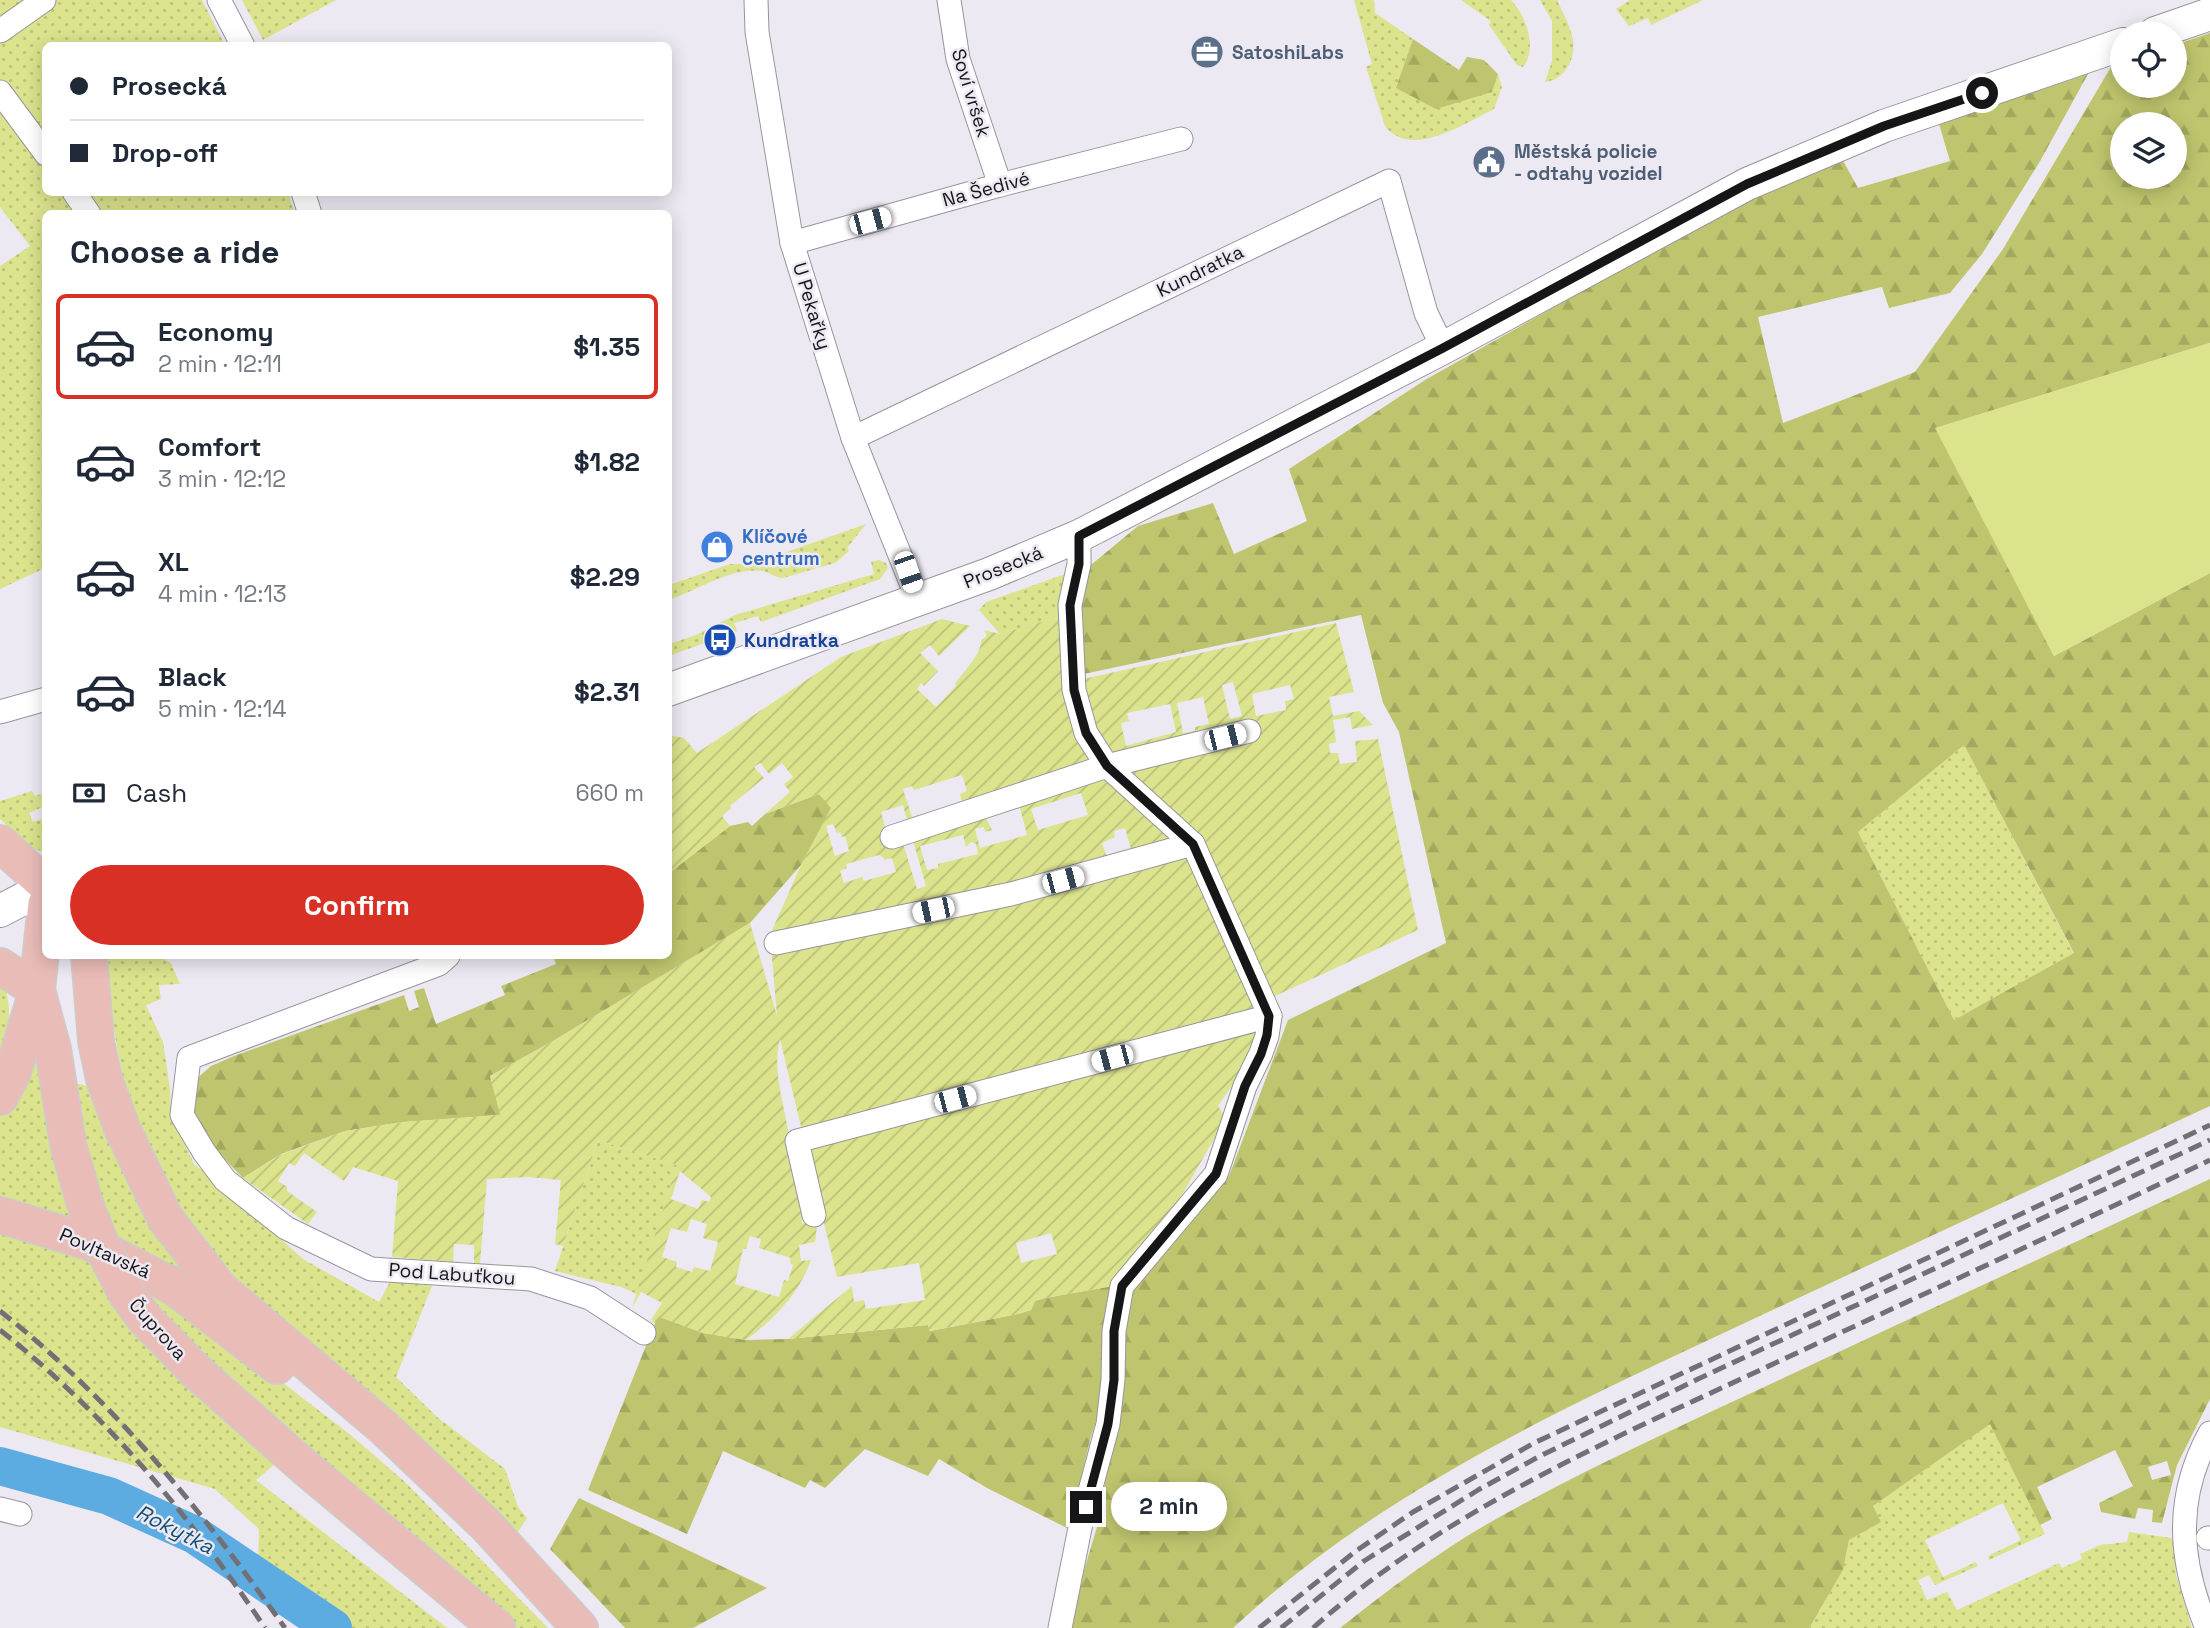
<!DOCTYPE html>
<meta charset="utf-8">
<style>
body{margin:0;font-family:"Space Grotesk",sans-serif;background:#f6f6f7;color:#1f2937;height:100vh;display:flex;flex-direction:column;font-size:26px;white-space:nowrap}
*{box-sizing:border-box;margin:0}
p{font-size:23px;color:#747a83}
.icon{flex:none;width:38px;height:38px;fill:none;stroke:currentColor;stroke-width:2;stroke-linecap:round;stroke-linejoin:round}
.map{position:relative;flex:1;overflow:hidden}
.drawer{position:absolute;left:42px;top:210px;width:630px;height:749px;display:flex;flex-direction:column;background:#fff;border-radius:10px;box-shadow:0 4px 18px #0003}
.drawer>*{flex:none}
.hud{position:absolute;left:42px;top:42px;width:630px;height:154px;border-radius:10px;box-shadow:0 4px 18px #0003;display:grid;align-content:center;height:154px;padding:0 28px;background:#fff}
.buttons{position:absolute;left:2110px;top:21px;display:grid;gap:14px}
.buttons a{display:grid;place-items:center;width:77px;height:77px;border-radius:50%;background:#fff;box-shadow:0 4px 18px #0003;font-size:35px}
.end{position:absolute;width:32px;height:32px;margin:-16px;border:9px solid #161518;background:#fff;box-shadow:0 0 0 4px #fff}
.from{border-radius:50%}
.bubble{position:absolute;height:49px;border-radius:24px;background:#fff;box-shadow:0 4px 18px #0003;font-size:23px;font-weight:800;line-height:49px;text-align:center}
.car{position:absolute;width:21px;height:42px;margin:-21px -10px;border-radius:9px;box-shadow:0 0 5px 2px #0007;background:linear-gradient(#fff 24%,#345 0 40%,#fff 0 76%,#345 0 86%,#fff 0)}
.hud b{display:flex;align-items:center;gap:24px;height:66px;font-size:26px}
.hud b+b{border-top:2px solid #e0e1e3}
.hud i{width:18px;height:18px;background:#1f2937}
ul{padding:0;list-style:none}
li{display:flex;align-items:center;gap:21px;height:105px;margin:0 14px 10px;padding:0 14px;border:4px solid transparent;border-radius:10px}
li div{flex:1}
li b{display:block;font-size:26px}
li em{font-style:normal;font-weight:800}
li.active{border-color:#d93025}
li>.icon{width:63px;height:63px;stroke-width:1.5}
h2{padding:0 28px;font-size:32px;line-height:84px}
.pay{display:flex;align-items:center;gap:18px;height:77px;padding:0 28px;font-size:26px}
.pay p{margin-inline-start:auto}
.button{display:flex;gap:14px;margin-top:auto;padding:14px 28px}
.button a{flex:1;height:80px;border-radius:42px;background:#d93025;color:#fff;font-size:28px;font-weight:800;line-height:80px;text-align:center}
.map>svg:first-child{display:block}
.grass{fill:url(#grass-dots)}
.forest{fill:url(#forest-firs);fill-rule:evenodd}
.park{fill:#dbe38d}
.garden{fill:url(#garden-furrows);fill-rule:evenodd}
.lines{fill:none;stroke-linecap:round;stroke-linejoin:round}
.river{stroke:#5cace1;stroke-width:38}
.street-casing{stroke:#98949d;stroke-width:25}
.secondary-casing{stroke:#98949d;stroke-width:34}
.primary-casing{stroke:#ccc;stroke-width:38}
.street{stroke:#fff;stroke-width:23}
.secondary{stroke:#fff;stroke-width:32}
.primary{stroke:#e9bcb8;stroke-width:35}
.rail{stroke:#727075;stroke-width:5;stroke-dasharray:14 7;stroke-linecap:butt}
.primary-bridge-casing{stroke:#ccc;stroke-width:38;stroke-linecap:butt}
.primary-bridge{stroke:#e9bcb8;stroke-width:35}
.route{stroke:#161518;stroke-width:9}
.labels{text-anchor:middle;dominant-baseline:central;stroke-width:5;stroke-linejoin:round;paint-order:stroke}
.service-label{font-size:19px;font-weight:bold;fill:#4e5e75;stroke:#ede9f3;text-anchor:start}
.street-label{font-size:19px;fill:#161518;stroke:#ede9f3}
.shop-label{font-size:19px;font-weight:bold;fill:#366cbe;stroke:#ede9f3;text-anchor:start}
.transit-label{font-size:19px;font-weight:bold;fill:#164399;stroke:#ede9f3;text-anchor:start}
.water-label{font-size:21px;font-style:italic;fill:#145074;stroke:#ede9f3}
</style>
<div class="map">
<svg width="2210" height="1628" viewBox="0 0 2210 1628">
<defs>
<pattern id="grass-dots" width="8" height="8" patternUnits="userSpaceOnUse" patternTransform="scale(1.75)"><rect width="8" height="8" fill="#dbe38d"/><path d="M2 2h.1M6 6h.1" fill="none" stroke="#bbc279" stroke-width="1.8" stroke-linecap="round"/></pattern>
<pattern id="forest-firs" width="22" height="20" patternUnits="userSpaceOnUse" patternTransform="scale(1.75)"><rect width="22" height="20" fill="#bfc56e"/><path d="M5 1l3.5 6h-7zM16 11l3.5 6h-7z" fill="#a3a85f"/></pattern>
<pattern id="garden-furrows" width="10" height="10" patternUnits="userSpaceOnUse" patternTransform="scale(1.75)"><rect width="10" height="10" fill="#dbe38d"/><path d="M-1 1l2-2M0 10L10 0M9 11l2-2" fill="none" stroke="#bbc279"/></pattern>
</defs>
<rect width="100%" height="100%" fill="#ede9f3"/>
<g class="grass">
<polygon points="0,0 202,0 225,45 46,46 46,192 288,193 295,213 46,214 45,568 0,589 0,266 30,246 0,207"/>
<polygon points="242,0 336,0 263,40"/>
<path d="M1354,0h20l1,13 38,26 -16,50 94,3 7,-18 4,13 -8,22c-29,14 -83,51 -109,17l-19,-59 6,-3z"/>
<path d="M1461,0h50c15,16 27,48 12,67l-6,-2 -28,-40 2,-4z"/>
<path d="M1540,0h17c11,24 27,48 7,72 -6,6 -11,9 -19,10l7,-21v-40z"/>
<polygon points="1630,0 1703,0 1651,25 1648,18 1629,26 1616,9"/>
<path d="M866,524l-19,24 2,3 -14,12 -52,15c-8,0 -13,-6 -21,-7 -31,-4 -64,19 -93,29v-15l61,-21h31l17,-9z"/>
<polygon points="879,560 886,563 888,568 880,579 761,622 758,616 734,623 737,631 669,656 669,644 696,635 735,615 874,574 871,562"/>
<polygon points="1071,572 1065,615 1000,634 979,610 986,602"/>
<polygon points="1964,745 2074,954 1954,1020 1858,832"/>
<polygon points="32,791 35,796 45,793 45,806 29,813 33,822 45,818 45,853 30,847 0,819 0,801"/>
<polygon points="108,956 158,956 171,963 180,984 159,985 161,999 146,1005 163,1042 170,1088 171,1115 194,1164 227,1190 303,1259 379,1302 391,1280 432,1286 396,1377 437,1417 505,1469 518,1507 527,1518 518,1532 513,1533 231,1281 170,1197 145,1147 125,1089 110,1009"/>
<path d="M0,981c15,18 9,60 0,79z"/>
<polygon points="35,1027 44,1075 87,1086 138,1198 190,1275 185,1277 0,1198 0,1115 11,1106"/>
<polygon points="598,1140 677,1165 637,1294 621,1287 555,1271"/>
<polygon points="0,1232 23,1235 89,1261 221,1335 352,1436 405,1482 548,1628 516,1628 298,1445 256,1480 447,1628 306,1628 258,1561 259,1529 215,1489 0,1427"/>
<polygon points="1990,1423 2045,1534 1989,1560 1988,1556 2021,1540 2003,1503 1925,1540 1943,1577 1976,1562 1978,1566 1935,1585 1929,1575 1918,1580 1927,1600 1947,1592 1957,1610 2059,1563 2062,1568 2082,1559 2080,1554 2100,1545 2127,1542 2129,1532 2171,1538 2174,1541 2176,1575 2192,1628 1809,1628 1843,1570 1849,1540 1880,1522 1873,1506"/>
</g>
<g class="forest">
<path d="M2210,33v310l-274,85 118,228 156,-83v533c-154,72 -307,143 -461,215 -181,85 -367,168 -516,307h-162l9,-44 17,-57 18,-100 13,-137 45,-58 56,-56 59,-156 158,-77 -47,-211 -16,-29 -22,-88 -282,60 -6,-66 13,-40 52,-43 75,-23 21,51 73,-33 -18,-52 136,-89 260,-147 155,-78 18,33 92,-27 -11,-37 149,-50 -49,89 -57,91 -32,39 -61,15 -7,-21 -124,30 25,106 132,-51 88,-123 108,-182 12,-4v23h52v-41zM2123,124h52v53h-52zM1964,745l110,208 -120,67 -96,-188z"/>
<polygon points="1413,39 1459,70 1467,57 1484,60 1498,74 1492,92 1436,109 1396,88"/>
<polygon points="819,794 832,808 801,865 750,923 553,1041 490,1076 501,1115 403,1122 345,1131 281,1154 243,1178 204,1138 193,1122 194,1081 211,1066 234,1056 404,995 409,1011 419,1007 414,991 424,988 436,1024 505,995 501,986 556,964 553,956 668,956 669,873 730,826 748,822 752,826 765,814"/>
<path d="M2210,1179v220l-33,66 -15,58 -10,-1 1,-12 -15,-2 -3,11 -34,-7 -2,-9 34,-17 -18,-36 -78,37 15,32 -12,6 -50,-101 -117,82 8,16 -32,18 -6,30 -34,58h-469c49,-39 101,-78 156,-109 91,-51 187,-94 281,-138 144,-68 289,-134 433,-202zM2167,1461l4,14 -19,5 -4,-13z"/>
<polygon points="1113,1286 1102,1401 1090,1440 1069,1529 987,1488 939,1459 928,1476 865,1449 825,1488 810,1480 805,1488 723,1451 687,1534 588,1490 658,1316 703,1333 746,1340 788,1339 928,1325 930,1331 1018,1314 1031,1310 1035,1301 1045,1298"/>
<polygon points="579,1498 767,1588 693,1628 625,1628 550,1549"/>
</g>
<polygon class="park" points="2210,343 2210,573 2054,656 1935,428"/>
<path class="garden" d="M1065,615l14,65 257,-57 18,69 -25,5 4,19 26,-5 14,14 -21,4 -2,-12 -17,3 3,22 -7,2 1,9h8l2,11 17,-2 -2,-21 23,-2 40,191 -145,67 -17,53 -38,56 8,12 -48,84 -65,84 -68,12 -10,3 -4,9 -13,4 -89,17 -1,-6 -140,14 64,-53 2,16 10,-2 2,9 59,-9 -6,-37 -82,14 -57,-238c-7,27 1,54 6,81 7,34 15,68 16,103l15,3 -2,16 -16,3 2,16 10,-1c-12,34 -36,58 -65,80l-43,-7 -44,-16 -4,6 -4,-3 11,-17 -21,-11 -9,16 45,-143 -79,-25 -35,106 -8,-2 6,-64 -34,-3 -40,2 -7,85 -6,-1v-18l-20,-1 -1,18 -61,-5 6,-76 -45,-14 -9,14 -40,-28 -9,13 -6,-3 -11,18 9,6v4l30,21 -9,12 -65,-46 37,-23 65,-24 58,-9 97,-7 -10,-39 63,-35 197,-118 27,93 -7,-81 31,-70 30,-57 -12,-14 -54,20 25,-22 -6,-8 9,-7 -11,-14 -13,11 -9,-11 -6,4 10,11 -34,28 1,2 -9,8 8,10 -61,47v-138l15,3 13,15 144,-96 101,-38 28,7 -31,30 -9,-11 -10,8 18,18 -14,15 -3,-3 -4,6 19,18 20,-21 -1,-2c8,-12 27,-30 26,-44l6,-4 -3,-6 16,4zM1233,682l9,34 -12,3 -8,-34zM1290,685l4,14 -9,2 1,9 -30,6 -4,-22zM1203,697l6,27 -14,3v4l-12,2 -6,-30zM1170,704l6,28 -50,14 -5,-23 8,-2 -2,-8zM962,775l5,16 -7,3 2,8 -50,15 -9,-28 9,-3 2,4zM1081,793l7,22 -50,15 -7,-21zM903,805l4,15 -22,7 -4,-15zM1020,808l7,27 -47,13 -5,-19 9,-2 1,5 7,-2 -6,-12zM833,824l4,9 3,-1 2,5 3,-1 4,15 -14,5 -9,-30zM1125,828l7,25 -24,7 -6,-17 13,-6 -1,-6zM963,835l3,12 5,-5 5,2 2,10 -40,10v4l-11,2 -7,-24zM912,837l14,49 -9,3 -15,-49zM879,855l4,2 1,3 8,-2 4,14 -32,9 -2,-4 -18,6 -4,-12 7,-3 -1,-4zM680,1171l31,26 -2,5 -7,-2 -4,9 -27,-10zM691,1219l16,5 -4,14 15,4 -8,29 -16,-4 -2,5 -16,-5 1,-5 -15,-5 9,-29 16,4zM1051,1233l6,21 -36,9 -5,-20zM750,1236l11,3 -2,9 32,10 -1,5 3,2 -5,16 -4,-1 -5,17 -44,-13 8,-35h3z"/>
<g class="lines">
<polyline class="river" points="0,1466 109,1496 195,1535 333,1628"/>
<defs>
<g id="street">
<polyline points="219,0 243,46"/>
<polyline points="756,0 757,32 792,243 853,438 918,600"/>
<polyline points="949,0 958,59 1000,185"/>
<polyline points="0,31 44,0"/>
<polyline points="0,92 46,154"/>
<polyline points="74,192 89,214"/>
<polyline points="303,192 310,214"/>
<polyline points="792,243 1000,185 1181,139"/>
<polyline points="853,438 1389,181 1426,313 1443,348"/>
<polyline points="0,712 46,699"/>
<polyline points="892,837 1107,766 1249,731"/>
<polyline points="776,943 1011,894 1193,844"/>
<polyline points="448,956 439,964 189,1058 182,1115 204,1152 225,1180 286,1228 371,1269 531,1279 590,1298 644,1333"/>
<polyline points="814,1215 797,1141 1270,1016"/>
<polyline points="0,1509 20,1514"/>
<polyline points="2208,1538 2210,1538"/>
<polyline points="1060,1628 1080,1528 1108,1424 1113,1380 1114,1331 1122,1286 1216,1174 1245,1086 1261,1053 1267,1036 1270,1016 1193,844 1107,766 1086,733 1074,690 1070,605 1079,564 1079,536"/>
<path d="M2207,1628c-28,-67 -33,-129 3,-195"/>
</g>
<g id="secondary">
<polyline points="2155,33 2210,14"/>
<polyline points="668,690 989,574 1079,536 1443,348 1747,184 1884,126 2123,44"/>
<polyline points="0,911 46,887"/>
</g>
<g id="primary">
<polyline points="0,843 46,885"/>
<polyline points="46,904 37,990 53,1049 68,1144 84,1201 100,1242"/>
<polyline points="89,956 96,1041 104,1079 122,1128 165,1218 220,1289 383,1427 486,1525 580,1628"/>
<polyline points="0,966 37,990"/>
<polyline points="0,1097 13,1072 37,990"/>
<polyline points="0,1215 89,1242 187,1294"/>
<polyline points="169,1283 277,1366"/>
<polyline points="308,1470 497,1628"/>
</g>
</defs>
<use href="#street" class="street-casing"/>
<use href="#secondary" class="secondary-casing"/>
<use href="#primary" class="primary-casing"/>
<use href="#street" class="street"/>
<use href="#secondary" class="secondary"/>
<use href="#primary" class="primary"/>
<g class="rail">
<path d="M0,1311c113,89 202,200 285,317"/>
<path d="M0,1330c105,83 191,187 265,298"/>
<polyline points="1259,1628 1356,1551 1413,1512 1534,1443 2210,1125"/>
<polyline points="1281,1628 1364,1561 1478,1490 1540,1456 1698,1379 2210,1140"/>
<path d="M1313,1628c124,-111 279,-180 428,-249 156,-73 313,-144 469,-219"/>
</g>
<defs>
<polyline id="primary-bridge" points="100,1242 126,1293 144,1318 197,1372 308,1470"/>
</defs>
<use href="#primary-bridge" class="primary-bridge-casing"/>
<use href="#primary-bridge" class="primary-bridge"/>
</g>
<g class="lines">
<polyline class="route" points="1086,1507 1108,1424 1114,1380 1114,1331 1122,1286 1216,1174 1245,1086 1261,1054 1267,1035 1269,1016 1193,844 1107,766 1086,733 1074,690 1070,605 1079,564 1079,536 1443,348 1747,184 1884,126 1982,93"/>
</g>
<defs>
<symbol id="office-disc" viewBox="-11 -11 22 22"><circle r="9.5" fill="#5c6f8a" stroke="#ede9f3"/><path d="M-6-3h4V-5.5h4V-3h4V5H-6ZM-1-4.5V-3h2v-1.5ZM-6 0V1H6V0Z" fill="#fff"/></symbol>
<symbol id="civic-disc" viewBox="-11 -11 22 22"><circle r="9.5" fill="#5c6f8a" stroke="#ede9f3"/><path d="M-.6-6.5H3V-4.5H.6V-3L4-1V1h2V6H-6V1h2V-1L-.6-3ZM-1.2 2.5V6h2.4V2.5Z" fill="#fff"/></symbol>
<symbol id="shop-disc" viewBox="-11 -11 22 22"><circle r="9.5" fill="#3f7fe0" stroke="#ede9f3"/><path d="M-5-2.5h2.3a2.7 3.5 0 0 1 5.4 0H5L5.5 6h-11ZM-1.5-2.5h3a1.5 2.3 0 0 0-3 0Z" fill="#fff"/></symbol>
<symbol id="bus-disc" viewBox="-11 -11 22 22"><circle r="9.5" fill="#1a4fb4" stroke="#ede9f3"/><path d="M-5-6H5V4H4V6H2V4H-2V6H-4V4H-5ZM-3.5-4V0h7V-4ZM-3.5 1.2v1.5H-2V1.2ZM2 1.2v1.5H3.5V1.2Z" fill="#fff"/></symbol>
</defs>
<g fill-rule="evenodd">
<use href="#office-disc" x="1188" y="33" width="38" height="38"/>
<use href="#civic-disc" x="1470" y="143" width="38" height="38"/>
<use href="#shop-disc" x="698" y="528" width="38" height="38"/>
<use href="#bus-disc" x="701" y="621" width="38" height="38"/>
</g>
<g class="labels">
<g class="service-label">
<text x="1232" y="52">SatoshiLabs</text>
<text x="1514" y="151">Městská policie<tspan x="1514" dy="22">- odtahy vozidel</tspan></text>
</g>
<g class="street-label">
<text transform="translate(971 93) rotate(73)">Soví vršek</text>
<text transform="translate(986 189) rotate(-15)">Na Šedivé</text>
<text transform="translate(1200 271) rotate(-26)">Kundratka</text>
<text transform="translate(812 306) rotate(73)">U Pekařky</text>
<text transform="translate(1003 567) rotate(-22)">Prosecká</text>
<text transform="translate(105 1253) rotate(24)">Povltavská</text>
<text transform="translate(452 1274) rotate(4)">Pod Labuťkou</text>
<text transform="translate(158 1329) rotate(48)">Čuprova</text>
</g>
<g class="shop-label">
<text x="742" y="536">Klíčové<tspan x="742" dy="22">centrum</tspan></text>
</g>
<g class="transit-label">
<text x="744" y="640">Kundratka</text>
</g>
<g class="water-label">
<text transform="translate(175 1529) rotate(27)">Rokytka</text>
</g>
</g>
</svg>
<div class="buttons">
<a><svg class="icon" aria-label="locate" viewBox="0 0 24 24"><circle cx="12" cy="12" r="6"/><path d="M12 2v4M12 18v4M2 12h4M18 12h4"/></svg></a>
<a><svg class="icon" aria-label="layers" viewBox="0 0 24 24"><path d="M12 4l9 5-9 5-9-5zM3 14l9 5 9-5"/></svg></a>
</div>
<i class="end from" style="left:1982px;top:93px"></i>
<i class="end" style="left:1086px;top:1507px"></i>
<div class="bubble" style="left:1111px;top:1482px;width:116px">2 min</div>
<i class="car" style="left:870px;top:221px;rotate:75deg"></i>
<i class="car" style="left:908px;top:572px;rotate:161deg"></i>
<i class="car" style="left:1225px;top:737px;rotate:76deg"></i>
<i class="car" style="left:1063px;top:880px;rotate:75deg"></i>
<i class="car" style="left:933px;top:910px;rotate:258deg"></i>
<i class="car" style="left:1112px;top:1058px;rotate:255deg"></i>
<i class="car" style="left:955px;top:1099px;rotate:75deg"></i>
<div class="hud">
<b><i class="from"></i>Prosecká</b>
<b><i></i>Drop-off</b>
</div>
<section class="drawer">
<h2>Choose a ride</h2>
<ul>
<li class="active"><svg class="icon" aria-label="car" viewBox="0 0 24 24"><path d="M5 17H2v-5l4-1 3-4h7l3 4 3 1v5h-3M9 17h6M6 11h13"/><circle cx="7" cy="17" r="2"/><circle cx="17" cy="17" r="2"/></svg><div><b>Economy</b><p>2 min · 12:11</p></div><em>$1.35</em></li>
<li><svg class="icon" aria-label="car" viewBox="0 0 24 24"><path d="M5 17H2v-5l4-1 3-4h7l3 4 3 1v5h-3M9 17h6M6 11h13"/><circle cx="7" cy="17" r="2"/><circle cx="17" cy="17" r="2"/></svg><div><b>Comfort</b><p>3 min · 12:12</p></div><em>$1.82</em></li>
<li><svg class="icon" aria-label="car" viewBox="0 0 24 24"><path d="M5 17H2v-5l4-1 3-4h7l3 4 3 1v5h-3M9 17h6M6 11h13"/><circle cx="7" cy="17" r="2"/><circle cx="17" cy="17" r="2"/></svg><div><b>XL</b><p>4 min · 12:13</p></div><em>$2.29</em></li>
<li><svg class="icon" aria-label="car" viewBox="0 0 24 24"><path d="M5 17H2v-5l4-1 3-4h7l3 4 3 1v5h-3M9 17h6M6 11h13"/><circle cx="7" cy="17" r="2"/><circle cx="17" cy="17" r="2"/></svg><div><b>Black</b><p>5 min · 12:14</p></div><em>$2.31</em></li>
</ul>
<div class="pay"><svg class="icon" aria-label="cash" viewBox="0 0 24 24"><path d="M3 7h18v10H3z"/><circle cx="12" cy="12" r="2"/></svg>Cash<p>660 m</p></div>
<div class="button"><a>Confirm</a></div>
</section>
</div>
